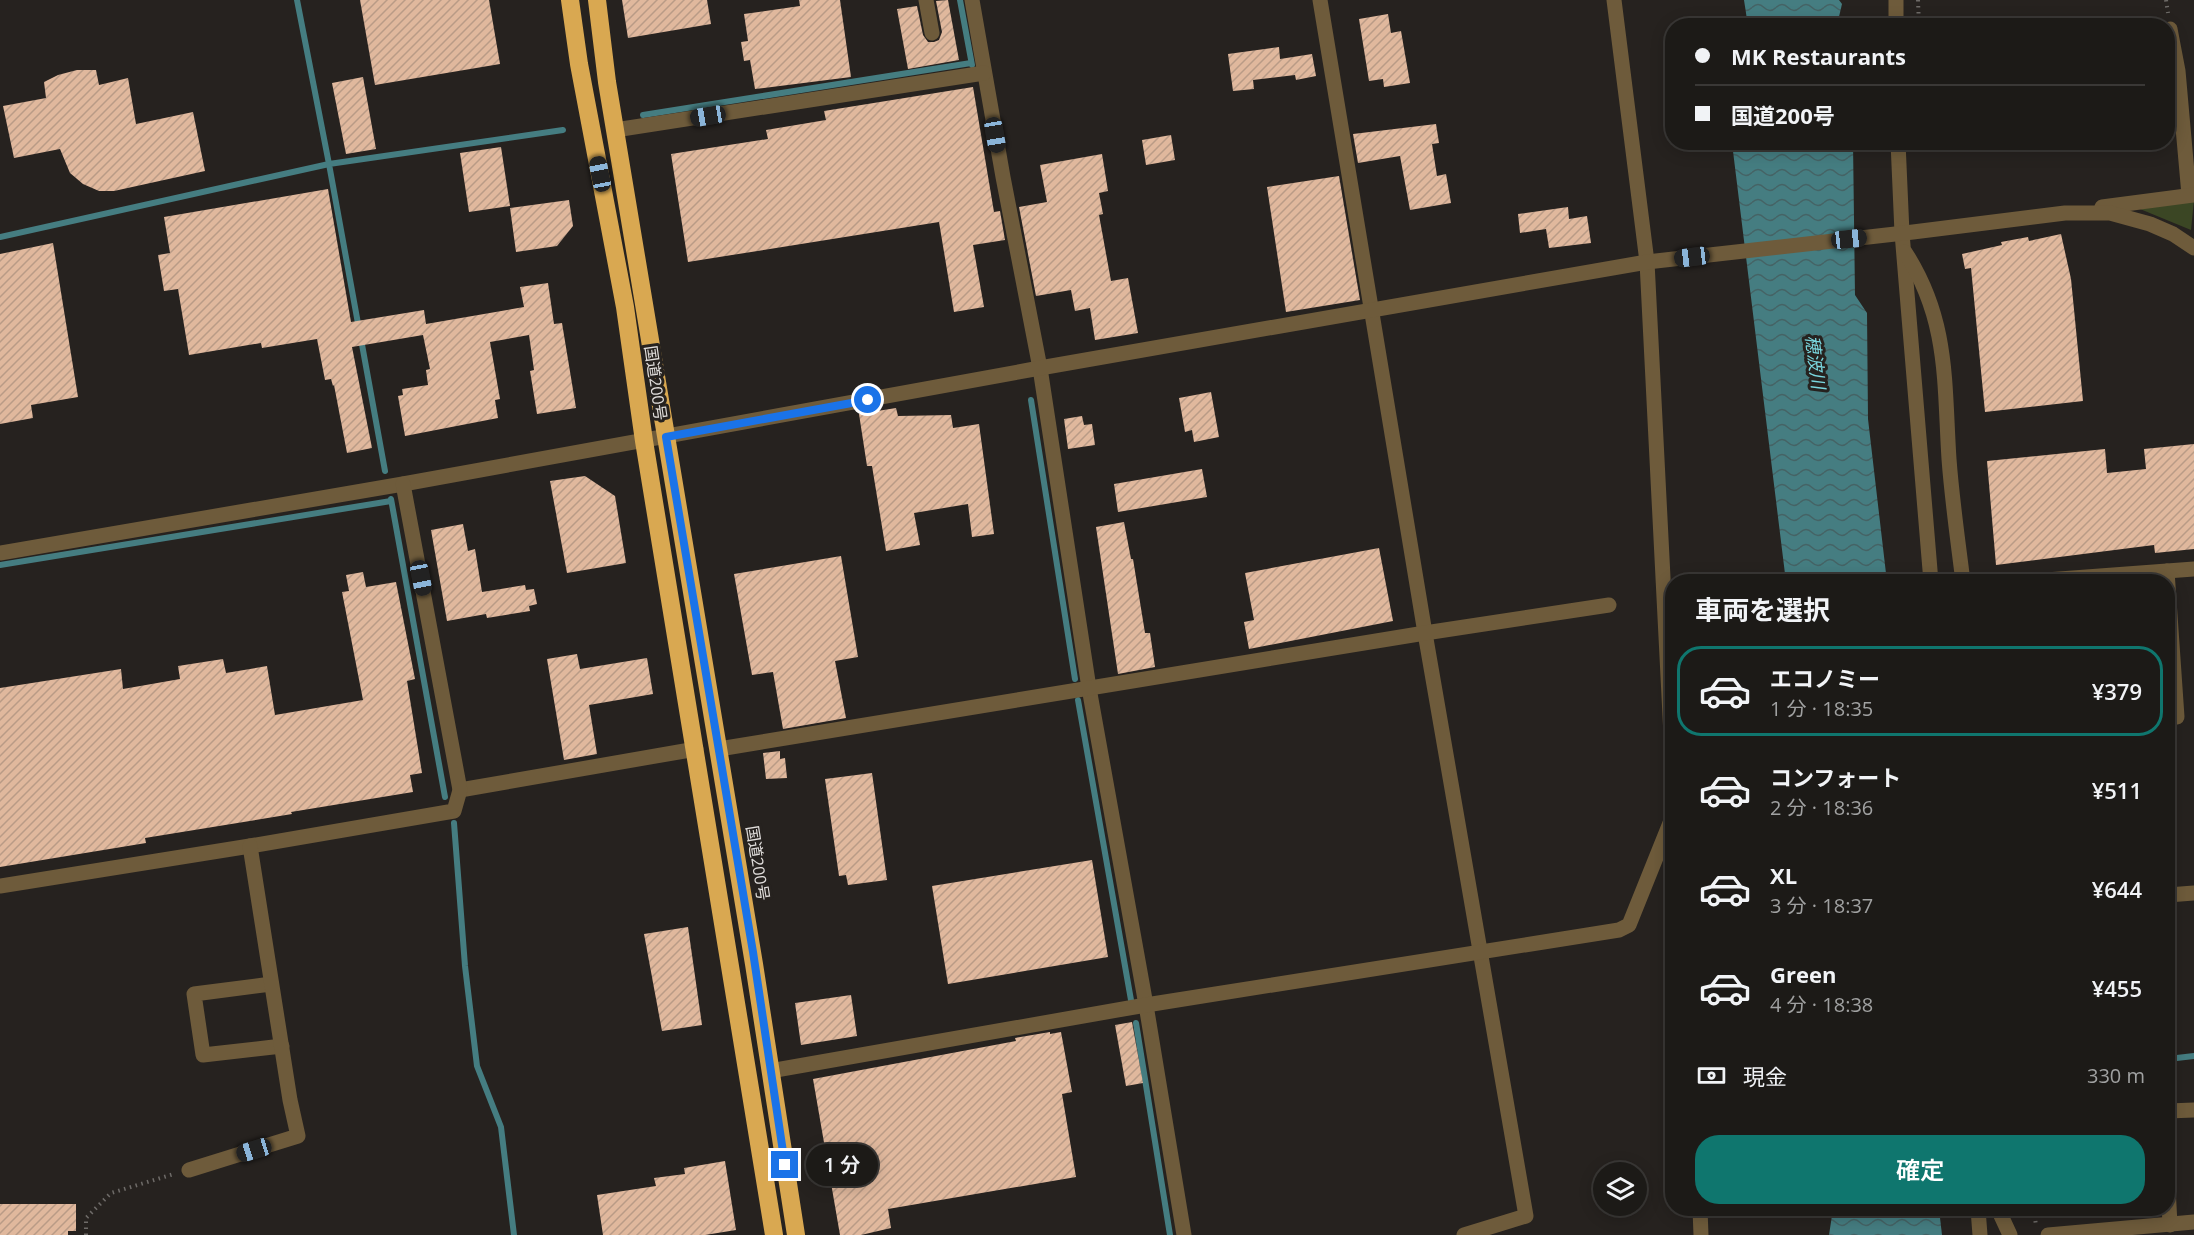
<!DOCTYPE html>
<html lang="ja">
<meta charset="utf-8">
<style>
body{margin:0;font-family:"Open Sans","Noto Sans JP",sans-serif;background:#252320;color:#f1f3f6;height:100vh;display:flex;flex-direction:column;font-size:22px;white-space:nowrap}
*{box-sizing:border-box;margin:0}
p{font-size:20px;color:#a0a1a1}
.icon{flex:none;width:33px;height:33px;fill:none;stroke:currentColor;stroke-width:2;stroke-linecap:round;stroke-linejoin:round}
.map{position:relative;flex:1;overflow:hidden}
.details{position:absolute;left:1665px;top:574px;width:510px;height:642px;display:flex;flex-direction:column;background:#1c1a17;border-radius:24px;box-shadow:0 3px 15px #0003,0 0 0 2px #3a3836}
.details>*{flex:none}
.banner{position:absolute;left:1665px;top:18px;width:510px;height:132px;border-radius:24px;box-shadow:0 3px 15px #0003,0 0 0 2px #3a3836;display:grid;align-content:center;height:132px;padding:0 30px;background:#1c1a17}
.fabs{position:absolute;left:1593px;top:1162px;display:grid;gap:12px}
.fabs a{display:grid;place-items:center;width:54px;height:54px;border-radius:50%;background:#1c1a17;box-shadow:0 3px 15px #0003,0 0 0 2px #3a3836;font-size:30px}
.end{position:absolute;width:27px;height:27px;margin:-14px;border:8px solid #1a73e8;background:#fff;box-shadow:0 0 0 3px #fff}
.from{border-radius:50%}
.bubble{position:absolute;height:42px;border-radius:21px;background:#1c1a17;box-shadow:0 3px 15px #0003,0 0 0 2px #3a3836;font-size:20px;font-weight:600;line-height:42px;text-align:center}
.car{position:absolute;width:18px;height:36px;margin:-18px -9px;border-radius:8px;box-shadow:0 0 4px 2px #0007;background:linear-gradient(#222 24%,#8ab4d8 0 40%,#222 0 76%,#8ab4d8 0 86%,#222 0)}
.banner b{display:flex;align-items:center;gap:21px;height:57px;font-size:22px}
.banner b+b{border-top:2px solid #3a3836}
.banner i{width:15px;height:15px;background:#f1f3f6}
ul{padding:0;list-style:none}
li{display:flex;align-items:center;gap:18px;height:90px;margin:0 12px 9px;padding:0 18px;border:3px solid transparent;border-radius:24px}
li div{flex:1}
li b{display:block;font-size:22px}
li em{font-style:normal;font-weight:600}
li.active{border-color:#0f766e}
li>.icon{width:54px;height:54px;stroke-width:1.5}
h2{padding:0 30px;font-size:27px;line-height:72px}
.pay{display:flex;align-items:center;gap:15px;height:66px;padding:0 30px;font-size:22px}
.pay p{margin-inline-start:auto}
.primary-button{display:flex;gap:12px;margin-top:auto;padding:12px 30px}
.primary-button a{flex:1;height:69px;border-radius:24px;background:#0f766e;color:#fff;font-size:24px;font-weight:600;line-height:69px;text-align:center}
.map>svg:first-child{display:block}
.grass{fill:#3b4624}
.water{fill:url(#water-waves)}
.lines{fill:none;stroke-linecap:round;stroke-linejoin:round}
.stream{stroke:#457d81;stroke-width:6}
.building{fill:url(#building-hatch)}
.path{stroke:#6e6b68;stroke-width:4;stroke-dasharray:1.5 4.5;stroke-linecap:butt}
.minor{stroke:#6e5b3b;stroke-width:15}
.highway{stroke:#d9a851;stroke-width:18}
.route{stroke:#1a73e8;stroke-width:8}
.labels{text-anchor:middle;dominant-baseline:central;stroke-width:6;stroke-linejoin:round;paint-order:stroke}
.street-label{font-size:16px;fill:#e1dedc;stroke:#26221f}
.water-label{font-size:18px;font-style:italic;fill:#7ad7df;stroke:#26221f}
</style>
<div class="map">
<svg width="2194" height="1235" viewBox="0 0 2194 1235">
<defs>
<pattern id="water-waves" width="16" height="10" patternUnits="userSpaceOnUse" patternTransform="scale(1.5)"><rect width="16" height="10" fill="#457d81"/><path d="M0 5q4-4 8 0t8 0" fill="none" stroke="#456365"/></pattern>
<pattern id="building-hatch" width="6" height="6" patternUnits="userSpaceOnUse" patternTransform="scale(1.5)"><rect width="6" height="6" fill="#e0b89d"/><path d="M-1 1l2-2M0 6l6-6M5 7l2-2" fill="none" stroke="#b99b86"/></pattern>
</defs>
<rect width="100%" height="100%" fill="#26221f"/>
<polygon class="grass" points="2194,200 2191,230 2140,209"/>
<g class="water">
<polygon points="1744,0 1839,0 1842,4 1837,25 1748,26"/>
<polygon points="1732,143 1853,143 1855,295 1867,313 1868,419 1887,582 1786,582"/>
<polygon points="1833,1209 1939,1209 1942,1235 1829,1235"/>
</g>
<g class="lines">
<g class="stream">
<polyline points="960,0 972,65"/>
<polyline points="643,115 971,63"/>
<polyline points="0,237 329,164 297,0"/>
<polyline points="359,329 329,164 563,130"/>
<polyline points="361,339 385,471"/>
<polyline points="1031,400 1075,679"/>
<polyline points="391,499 445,797"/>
<polyline points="0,565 391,501"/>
<polyline points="1078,700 1131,1000"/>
<polyline points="454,823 465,966 477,1066 501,1127 514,1235"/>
<polyline points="1136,1023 1170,1235"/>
<polyline points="2168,1059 2194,1056"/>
</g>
</g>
<g class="building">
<polygon points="360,0 489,0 500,64 375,85"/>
<polygon points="622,0 707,0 711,24 628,38"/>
<polygon points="799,0 840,0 851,77 755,89 750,60 744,61 741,42 748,41 744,14 800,6"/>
<polygon points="948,0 959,60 908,69 897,9 917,6 923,35 928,42 934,42 939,40 942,32 936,1"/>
<polygon points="1388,14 1391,33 1401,31 1410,83 1384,87 1383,79 1369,81 1359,19"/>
<polygon points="1279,47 1280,59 1312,54 1316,76 1296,80 1295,75 1253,80 1254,89 1233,91 1228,54"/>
<polygon points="77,70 96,70 99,85 128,78 136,124 193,112 205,171 114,191 99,191 83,184 70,173 60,149 14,158 3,106 46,98 44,82 58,75"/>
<polygon points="363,77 376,149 346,154 332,83"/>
<polygon points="973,87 994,212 1000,211 1005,240 973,245 984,307 954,312 939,222 688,262 671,154 768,139 766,130 826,120 824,111"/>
<polygon points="1436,124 1439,143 1432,144 1437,176 1446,174 1451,203 1410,210 1400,156 1358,163 1353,134"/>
<polygon points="1171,135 1175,160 1146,165 1142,140"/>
<polygon points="501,147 510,206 469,212 460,153"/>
<polygon points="1102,154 1108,191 1099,193 1103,214 1099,215 1111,281 1128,278 1138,333 1095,340 1090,308 1075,311 1071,290 1036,296 1019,207 1047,202 1040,165"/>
<polygon points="1339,176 1360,300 1286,312 1267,187"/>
<polygon points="328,189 351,322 424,310 426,324 524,307 520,287 548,283 554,324 562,323 576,408 537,414 530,371 534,370 529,335 490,342 500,399 495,400 498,418 405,436 398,396 403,395 402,389 428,385 426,370 430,369 423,335 352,347 372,448 347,453 334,385 333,386 331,379 325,380 317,339 262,348 261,343 189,355 178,289 164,291 158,255 170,253 164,217"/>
<polygon points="569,200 573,226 557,246 516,252 510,208"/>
<polygon points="1568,207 1569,219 1587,216 1591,243 1549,248 1546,229 1520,233 1518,214"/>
<polygon points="2061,234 2071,279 2083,401 1985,412 1971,268 1965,269 1962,254 2002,245 2001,242 2028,237 2029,241"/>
<polygon points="53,243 78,397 31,405 33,418 0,424 0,254"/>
<polygon points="1211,392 1219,437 1194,442 1192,430 1185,432 1179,398"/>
<polygon points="896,408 898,416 951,415 953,428 979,424 994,534 972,537 968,504 914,513 920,545 886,551 872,466 867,466 859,414"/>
<polygon points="1082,416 1084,425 1092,424 1095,445 1068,449 1064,419"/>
<polygon points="2194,444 2194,549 2155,553 2154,545 1996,565 1987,461 2105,449 2107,473 2146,469 2144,449"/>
<polygon points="1202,469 1207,497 1118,512 1114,484"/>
<polygon points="585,476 615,496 626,563 567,573 550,481"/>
<polygon points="1124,522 1131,559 1133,559 1145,633 1150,633 1155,667 1118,674 1096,527"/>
<polygon points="463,524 468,551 475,549 482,592 525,585 526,590 534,589 537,604 529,606 530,611 487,618 486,614 447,621 431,530"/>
<polygon points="1379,548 1393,621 1249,649 1244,622 1254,620 1245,573"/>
<polygon points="841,556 858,657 835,661 846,718 783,729 773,672 752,675 734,574"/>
<polygon points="363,572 366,587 396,582 415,679 407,681 422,773 410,775 413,792 291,812 292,814 145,838 146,843 0,867 0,688 121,669 123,689 180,679 178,666 223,659 226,673 267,666 275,715 363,700 342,592 349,591 346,575"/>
<polygon points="577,654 580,669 647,658 653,694 589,705 597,754 564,760 547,659"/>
<polygon points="780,751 780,759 785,758 787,778 766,779 763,753"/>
<polygon points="872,773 887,880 848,885 846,875 839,876 825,779"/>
<polygon points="1092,860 1108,957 948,984 932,886"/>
<polygon points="688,927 702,1025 662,1031 644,934"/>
<polygon points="851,995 857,1036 801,1045 795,1003"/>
<polygon points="1132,1022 1143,1083 1126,1086 1115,1025"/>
<polygon points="1050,1032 1050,1034 1061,1032 1072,1092 1062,1094 1076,1177 888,1209 891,1228 861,1235 840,1235 813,1079 1016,1041 1015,1038"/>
<polygon points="725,1161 736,1230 705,1235 603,1235 597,1195 656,1186 654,1178 685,1174 684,1168"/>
<polygon points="0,1204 76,1204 76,1231 68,1231 68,1235 0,1235"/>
</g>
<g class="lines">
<g class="path">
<polyline points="1918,0 1919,26"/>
<polyline points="2166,0 2168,13"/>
<polyline points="2034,1209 2036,1226"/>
<polyline points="86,1235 86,1218 111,1193 174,1174"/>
</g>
<g class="minor">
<polyline points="926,0 932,33"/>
<polyline points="972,0 1003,177 1040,368 1089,688 1146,1005 1184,1235"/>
<polyline points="1320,0 1425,633 1526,1216 1464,1235"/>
<polyline points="1614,0 1647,262 1672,755"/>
<polyline points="1896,0 1896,26"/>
<polyline points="2170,29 2178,71 2189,195"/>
<polyline points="615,130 984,73"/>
<polyline points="1898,142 1902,233 1931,582"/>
<polyline points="2102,207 2194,195"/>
<path d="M1905,252c44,68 39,130 44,207 3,41 9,82 14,123"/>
<polyline points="0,553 403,484 1040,368 1647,262 1913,232 2065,213 2110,213 2150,224 2173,234 2194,248"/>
<polyline points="2167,571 2177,717"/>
<polyline points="2019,582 2194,569"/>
<polyline points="719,749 1425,633 1609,605"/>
<polyline points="460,790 696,749"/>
<polyline points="0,886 250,846 454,811 460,790 403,484"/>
<polyline points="2168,895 2194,893"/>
<polyline points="271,984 194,994 203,1055 282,1046"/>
<polyline points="770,1071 1146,1005 1619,930 1629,925 1672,818"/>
<polyline points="2168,1111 2194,1110"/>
<polyline points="189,1170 298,1136 290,1100 250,846"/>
<polyline points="2168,1185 2170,1225"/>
<polyline points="1700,1209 1701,1235"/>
<polyline points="1978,1209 1980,1235"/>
<polyline points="1998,1209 2010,1235"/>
<polyline points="2048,1235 2194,1222"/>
</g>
<g class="highway">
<polyline points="570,0 579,64 625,307 644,441 774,1235"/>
<polyline points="597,0 607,82 754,964 796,1235"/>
</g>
</g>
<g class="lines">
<polyline class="route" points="785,1165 753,952 666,437 868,400"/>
</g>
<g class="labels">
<g class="street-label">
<text transform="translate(656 383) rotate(82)">国道200号</text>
<text transform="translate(758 863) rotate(81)">国道200号</text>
</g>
<g class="water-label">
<text transform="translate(1816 362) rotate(83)">穂波川</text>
</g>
</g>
</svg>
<div class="fabs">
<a><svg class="icon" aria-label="layers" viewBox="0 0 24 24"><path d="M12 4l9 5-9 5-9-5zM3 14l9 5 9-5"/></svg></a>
</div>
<i class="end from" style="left:868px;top:400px"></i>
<i class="end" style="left:785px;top:1165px"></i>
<div class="bubble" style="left:806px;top:1144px;width:72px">1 分</div>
<i class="car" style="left:708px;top:116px;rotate:261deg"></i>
<i class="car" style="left:995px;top:135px;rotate:170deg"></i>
<i class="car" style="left:600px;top:174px;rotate:349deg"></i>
<i class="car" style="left:1849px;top:239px;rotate:84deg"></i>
<i class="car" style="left:1692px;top:257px;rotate:263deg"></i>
<i class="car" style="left:421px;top:578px;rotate:169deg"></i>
<i class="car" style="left:254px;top:1150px;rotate:253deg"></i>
<div class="banner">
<b><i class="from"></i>MK Restaurants</b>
<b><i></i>国道200号</b>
</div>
<section class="details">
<h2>車両を選択</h2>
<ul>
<li class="active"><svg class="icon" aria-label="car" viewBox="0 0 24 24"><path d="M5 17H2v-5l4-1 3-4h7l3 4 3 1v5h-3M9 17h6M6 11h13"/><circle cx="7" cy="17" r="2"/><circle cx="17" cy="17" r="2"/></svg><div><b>エコノミー</b><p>1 分 · 18:35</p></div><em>¥379</em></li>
<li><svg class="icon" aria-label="car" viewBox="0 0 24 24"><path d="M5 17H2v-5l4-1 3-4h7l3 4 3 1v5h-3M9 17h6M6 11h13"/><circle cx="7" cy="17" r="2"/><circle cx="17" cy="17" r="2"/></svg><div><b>コンフォート</b><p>2 分 · 18:36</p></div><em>¥511</em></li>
<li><svg class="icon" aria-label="car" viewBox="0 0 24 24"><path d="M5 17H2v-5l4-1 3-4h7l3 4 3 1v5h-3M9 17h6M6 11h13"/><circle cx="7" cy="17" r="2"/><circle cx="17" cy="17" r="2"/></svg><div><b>XL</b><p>3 分 · 18:37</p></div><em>¥644</em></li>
<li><svg class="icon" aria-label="car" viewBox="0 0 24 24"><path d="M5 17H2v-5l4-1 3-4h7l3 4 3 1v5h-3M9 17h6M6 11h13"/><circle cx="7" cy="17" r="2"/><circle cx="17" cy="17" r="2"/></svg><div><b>Green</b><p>4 分 · 18:38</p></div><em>¥455</em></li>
</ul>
<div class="pay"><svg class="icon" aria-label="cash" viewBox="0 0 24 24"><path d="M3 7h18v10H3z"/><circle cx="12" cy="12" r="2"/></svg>現金<p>330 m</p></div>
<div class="primary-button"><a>確定</a></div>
</section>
</div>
